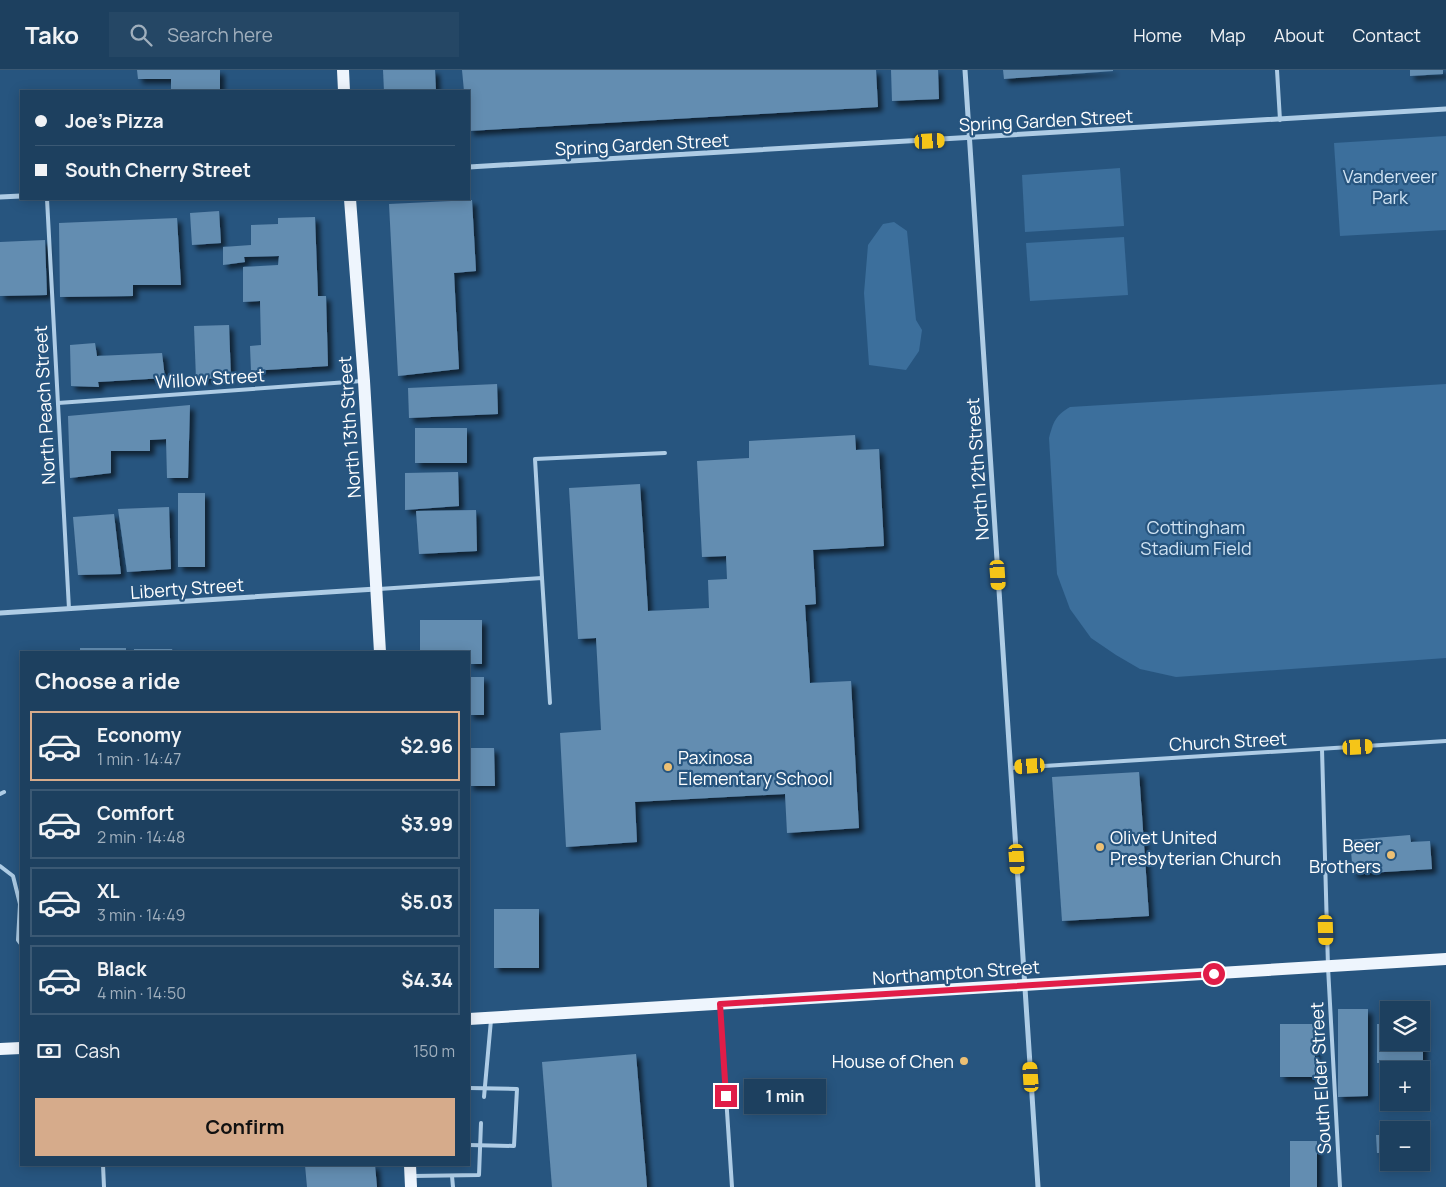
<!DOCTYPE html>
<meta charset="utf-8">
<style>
body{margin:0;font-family:Manrope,sans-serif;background:#254765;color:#f1f3f6;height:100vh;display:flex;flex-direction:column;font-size:19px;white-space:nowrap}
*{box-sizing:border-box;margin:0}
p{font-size:16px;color:#a0afbd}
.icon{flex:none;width:28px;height:28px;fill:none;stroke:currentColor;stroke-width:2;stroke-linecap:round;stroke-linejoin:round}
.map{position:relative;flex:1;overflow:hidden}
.panel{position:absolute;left:20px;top:581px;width:450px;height:515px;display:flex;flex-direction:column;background:#1d405f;border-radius:0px;box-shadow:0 2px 12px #0003,0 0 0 1px #3b5974}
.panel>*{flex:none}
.banner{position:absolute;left:20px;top:20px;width:450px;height:110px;border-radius:0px;box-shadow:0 2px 12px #0003,0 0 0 1px #3b5974;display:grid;align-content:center;height:110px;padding:0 15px;background:#1d405f}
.tools{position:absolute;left:1380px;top:931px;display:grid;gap:10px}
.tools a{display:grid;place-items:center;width:50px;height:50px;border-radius:0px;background:#1d405f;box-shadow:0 2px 12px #0003,0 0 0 1px #3b5974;font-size:25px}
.end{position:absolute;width:22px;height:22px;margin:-11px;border:6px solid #e11d48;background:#fff;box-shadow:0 0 0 2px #fff}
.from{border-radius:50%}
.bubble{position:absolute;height:35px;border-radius:0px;background:#1d405f;box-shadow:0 2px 12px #0003,0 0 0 1px #3b5974;font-size:16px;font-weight:700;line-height:35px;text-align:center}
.car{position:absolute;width:15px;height:30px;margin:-15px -8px;border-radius:6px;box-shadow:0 0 4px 1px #0007;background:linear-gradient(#f5c518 24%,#345 0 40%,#f5c518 0 76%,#345 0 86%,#f5c518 0)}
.banner b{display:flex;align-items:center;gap:18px;height:48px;font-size:19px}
.banner b+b{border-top:1px solid #3b5974}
.banner i{width:12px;height:12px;background:#f1f3f6}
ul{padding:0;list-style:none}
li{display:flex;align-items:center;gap:15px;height:70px;margin:0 10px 8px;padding:0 5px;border:2px solid #3b5974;border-radius:0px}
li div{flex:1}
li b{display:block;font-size:19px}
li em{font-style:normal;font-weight:700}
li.on{border-color:#d6ab8b}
li>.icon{width:45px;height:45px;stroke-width:1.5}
h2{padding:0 15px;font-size:22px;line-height:60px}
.pay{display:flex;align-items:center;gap:12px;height:55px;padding:0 15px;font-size:19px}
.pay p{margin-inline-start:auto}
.cta{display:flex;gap:10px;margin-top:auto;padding:10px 15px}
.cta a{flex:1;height:58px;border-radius:0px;background:#d6ab8b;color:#111;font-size:20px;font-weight:700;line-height:58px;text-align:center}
header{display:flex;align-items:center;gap:30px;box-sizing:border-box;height:70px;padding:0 25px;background:#1d405f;border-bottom:1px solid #3b5974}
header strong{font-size:24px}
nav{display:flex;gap:28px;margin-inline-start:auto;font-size:18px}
.search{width:350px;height:45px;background:#254765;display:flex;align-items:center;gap:12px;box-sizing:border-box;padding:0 18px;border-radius:0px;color:#a0afbd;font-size:19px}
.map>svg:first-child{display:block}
.green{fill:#3c6f9c}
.building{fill:#648db1;filter:url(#shadow)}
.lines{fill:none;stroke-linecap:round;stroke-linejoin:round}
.lane{stroke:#aecce5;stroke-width:4}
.street{stroke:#aecce5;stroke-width:5}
.primary{stroke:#eef5fd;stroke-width:12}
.route{stroke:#e11d48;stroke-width:6}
.poi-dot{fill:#edc074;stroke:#27557f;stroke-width:2}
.labels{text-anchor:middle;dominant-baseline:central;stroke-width:4.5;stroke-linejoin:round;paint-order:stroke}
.street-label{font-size:18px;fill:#fff;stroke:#27557f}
.park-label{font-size:18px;fill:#d1e4f4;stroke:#27557f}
.poi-label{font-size:18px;fill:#fff;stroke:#27557f;text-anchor:start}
</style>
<header>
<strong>Tako</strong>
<div class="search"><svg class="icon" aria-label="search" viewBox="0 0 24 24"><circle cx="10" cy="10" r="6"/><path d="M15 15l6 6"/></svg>Search here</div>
<nav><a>Home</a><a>Map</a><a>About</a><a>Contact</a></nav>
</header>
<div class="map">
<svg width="1446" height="1117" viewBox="0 0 1446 1117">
<defs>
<filter id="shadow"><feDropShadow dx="4.5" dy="4.5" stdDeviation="2.5" flood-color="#0009"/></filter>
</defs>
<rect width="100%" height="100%" fill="#27557f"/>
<g class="green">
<polygon points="1446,66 1446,160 1340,166 1334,73"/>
<polygon points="1120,98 1124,156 1025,162 1022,105"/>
<polygon points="894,152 907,161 916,250 922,260 919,281 906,300 869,295 864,223 868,175 883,154"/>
<polygon points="1124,167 1128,225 1030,231 1026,173"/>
<path d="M1446,314v274l-270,19 -36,-8 -24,-14 -25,-17 -21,-29 -13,-35 -8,-136c4,-16 7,-23 21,-31z"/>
</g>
<g class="building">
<polygon points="137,0 220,0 220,21 171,21 171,9 138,9"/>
<polygon points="383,0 435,0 436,21 384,21"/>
<polygon points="462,0 876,0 878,37 469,61 469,21 464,21"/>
<polygon points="891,0 938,0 939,29 892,31"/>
<polygon points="1003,0 1113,0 1113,1 1004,9"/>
<polygon points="1410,0 1443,0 1443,4 1410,6"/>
<polygon points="472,130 476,201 454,203 459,299 398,306 389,134"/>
<polygon points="219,141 221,173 192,175 190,143"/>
<polygon points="315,147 318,226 326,226 328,296 251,301 250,276 261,275 260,231 243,232 243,197 278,195 279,186 244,187 245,192 223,195 223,177 251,175 251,155 278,154 278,148"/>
<polygon points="177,148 181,215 133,215 133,226 60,227 59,153"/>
<polygon points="45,170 47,225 0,226 0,172"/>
<polygon points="229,255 231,308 196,309 194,256"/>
<polygon points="95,273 97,286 162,283 165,308 98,312 99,317 71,316 70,275"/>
<polygon points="497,314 498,344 409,348 408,318"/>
<polygon points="190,335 188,408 167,408 166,369 150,370 150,381 111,381 111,403 70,408 68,346"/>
<rect x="415" y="358" width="52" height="35"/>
<polygon points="855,365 856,380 879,379 884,476 813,480 816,534 805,535 810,613 851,611 859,758 787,763 785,724 635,732 637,772 566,777 560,663 601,660 596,568 578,569 569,418 640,414 648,541 709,538 708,510 727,509 726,486 702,487 697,391 749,388 749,371"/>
<polygon points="458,402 459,436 405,440 405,403"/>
<rect x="178" y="423" width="27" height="74"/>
<polygon points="169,437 171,499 127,502 118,439"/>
<polygon points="476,440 477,481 419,484 416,441"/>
<polygon points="114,444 121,504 78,505 73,447"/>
<polygon points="420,550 482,550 482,594 469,594 469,582 420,582"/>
<rect x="80" y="578" width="46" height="4"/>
<polygon points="134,579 172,579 173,582 134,582"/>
<rect x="176" y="580" width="28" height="2"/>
<rect x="469" y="607" width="15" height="38"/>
<polygon points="469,678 494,678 495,716 469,716"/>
<polygon points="1139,702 1149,846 1062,851 1052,707"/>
<polygon points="1410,765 1411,772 1430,771 1432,799 1353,804 1350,770"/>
<rect x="494" y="839" width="45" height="59"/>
<polygon points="1338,939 1368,939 1368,1026 1338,1027"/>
<rect x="1280" y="954" width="35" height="53"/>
<polygon points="1377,954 1389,954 1389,972 1421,972 1421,954 1423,954 1423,993 1377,993"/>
<polygon points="636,984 647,1117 552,1117 542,992"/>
<polygon points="1376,1065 1389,1065 1389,1083 1377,1083"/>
<rect x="1290" y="1071" width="27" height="46"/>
<polygon points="305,1095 375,1095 377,1117 307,1117"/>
</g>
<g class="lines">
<g class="lane">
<polyline points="1277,0 1280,50"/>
<polyline points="47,129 69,539"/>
<polyline points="58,333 362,311"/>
<polyline points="542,508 535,389 665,383"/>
<polyline points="379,519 542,508 550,633"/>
<polyline points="1322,679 1328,897 1340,1117"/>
<polyline points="1011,698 1446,671"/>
<polyline points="0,724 4,722"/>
<polyline points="0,796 13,806 20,834 18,870 21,874"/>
<polyline points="720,935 732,1117"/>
<polyline points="469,1018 517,1019 514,1076 469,1075"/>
<polyline points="484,1027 491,950"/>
<polyline points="103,1095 104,1117"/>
<polyline points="413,1106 479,1105 481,1053"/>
<polyline points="452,1106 453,1117"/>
</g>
<g class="street">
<polyline points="965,0 1038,1117"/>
<polyline points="469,97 1446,39"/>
<polyline points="0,127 21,126"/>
<polyline points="0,543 376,519"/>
</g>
<g class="primary">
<polyline points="343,0 344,21"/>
<polyline points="350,129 364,311 380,582"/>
<polyline points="469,949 1446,889"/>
<polyline points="0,979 21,978"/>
<polyline points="410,1095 411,1117"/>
</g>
</g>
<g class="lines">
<polyline class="route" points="726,1026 720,934 1214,904"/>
</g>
<g class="poi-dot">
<circle cx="668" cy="697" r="5"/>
<circle cx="1100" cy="777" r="5"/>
<circle cx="1391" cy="785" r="5"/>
<circle cx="964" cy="991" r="5"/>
</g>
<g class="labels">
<g class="street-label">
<text transform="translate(1046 50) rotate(-3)">Spring Garden Street</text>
<text transform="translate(642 74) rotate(-3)">Spring Garden Street</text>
<text transform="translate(210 308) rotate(-4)">Willow Street</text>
<text transform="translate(44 335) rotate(-93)">North Peach Street</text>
<text transform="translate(349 357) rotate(-94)">North 13th Street</text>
<text transform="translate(977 399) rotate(-94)">North 12th Street</text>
<text transform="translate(187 518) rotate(-4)">Liberty Street</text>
<text transform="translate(1228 671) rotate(-3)">Church Street</text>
<text transform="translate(956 902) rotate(-4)">Northampton Street</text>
<text transform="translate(1320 1008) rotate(-93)">South Elder Street</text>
</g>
<g class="park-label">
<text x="1390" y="106">Vanderveer<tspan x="1390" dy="21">Park</tspan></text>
<text x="1196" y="457">Cottingham<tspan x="1196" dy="21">Stadium Field</tspan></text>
</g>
<g class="poi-label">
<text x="678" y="687">Paxinosa<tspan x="678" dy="21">Elementary School</tspan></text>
<text x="1110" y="767">Olivet United<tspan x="1110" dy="21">Presbyterian Church</tspan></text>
<text x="1381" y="775" text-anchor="end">Beer<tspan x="1381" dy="21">Brothers</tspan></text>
<text x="954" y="991" text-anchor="end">House of Chen</text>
</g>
</g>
</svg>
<div class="tools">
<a><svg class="icon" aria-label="layers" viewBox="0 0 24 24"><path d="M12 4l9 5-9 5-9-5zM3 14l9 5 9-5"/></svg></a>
<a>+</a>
<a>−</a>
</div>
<i class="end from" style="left:1214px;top:904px"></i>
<i class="end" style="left:726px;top:1026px"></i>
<div class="bubble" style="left:744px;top:1009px;width:82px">1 min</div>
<i class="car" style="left:930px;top:71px;rotate:87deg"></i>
<i class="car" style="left:998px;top:505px;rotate:176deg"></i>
<i class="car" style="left:1358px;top:677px;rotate:87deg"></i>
<i class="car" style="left:1030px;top:696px;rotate:266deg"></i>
<i class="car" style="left:1017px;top:789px;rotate:176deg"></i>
<i class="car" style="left:1326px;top:860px;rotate:178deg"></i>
<i class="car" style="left:1031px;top:1007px;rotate:356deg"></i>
<div class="banner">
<b><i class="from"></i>Joe's Pizza</b>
<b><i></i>South Cherry Street</b>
</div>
<section class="panel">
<h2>Choose a ride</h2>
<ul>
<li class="on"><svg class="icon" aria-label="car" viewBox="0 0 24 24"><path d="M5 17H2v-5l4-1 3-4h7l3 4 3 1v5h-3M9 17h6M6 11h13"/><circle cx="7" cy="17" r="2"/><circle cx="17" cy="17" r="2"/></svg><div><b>Economy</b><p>1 min · 14:47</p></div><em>$2.96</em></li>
<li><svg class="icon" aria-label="car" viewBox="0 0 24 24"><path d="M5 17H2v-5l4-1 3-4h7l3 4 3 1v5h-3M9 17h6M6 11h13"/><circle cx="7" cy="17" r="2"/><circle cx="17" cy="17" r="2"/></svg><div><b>Comfort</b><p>2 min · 14:48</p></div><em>$3.99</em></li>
<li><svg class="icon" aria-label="car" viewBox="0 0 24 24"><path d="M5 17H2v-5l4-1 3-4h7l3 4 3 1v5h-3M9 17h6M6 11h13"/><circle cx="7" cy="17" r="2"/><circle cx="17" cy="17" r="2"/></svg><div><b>XL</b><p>3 min · 14:49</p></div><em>$5.03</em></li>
<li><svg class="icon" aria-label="car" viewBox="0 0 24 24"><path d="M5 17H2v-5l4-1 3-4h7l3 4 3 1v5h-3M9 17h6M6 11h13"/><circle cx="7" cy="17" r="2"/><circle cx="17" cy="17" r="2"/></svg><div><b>Black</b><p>4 min · 14:50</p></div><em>$4.34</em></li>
</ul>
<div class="pay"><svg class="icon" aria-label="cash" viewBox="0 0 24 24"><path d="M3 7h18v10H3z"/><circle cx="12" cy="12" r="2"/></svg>Cash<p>150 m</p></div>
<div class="cta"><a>Confirm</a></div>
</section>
</div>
